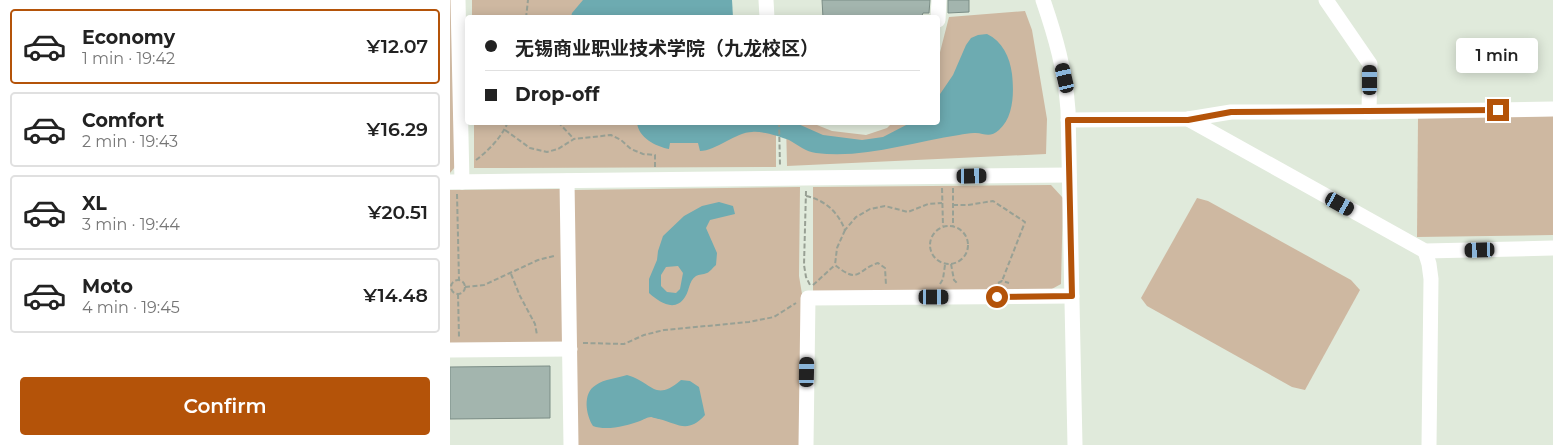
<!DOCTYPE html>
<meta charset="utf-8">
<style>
body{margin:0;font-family:Montserrat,"Noto Sans SC",sans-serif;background:#f2f2f2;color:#222;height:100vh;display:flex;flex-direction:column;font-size:19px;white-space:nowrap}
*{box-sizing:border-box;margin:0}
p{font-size:16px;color:#767676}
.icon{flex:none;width:28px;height:28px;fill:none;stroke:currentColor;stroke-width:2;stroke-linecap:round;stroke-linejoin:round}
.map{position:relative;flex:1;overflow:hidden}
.panel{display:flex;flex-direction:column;background:#fff;width:450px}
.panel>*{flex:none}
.banner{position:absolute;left:15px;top:15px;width:475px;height:110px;border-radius:5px;box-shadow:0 2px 12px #0003;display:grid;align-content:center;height:110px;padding:0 20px;background:#fff}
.end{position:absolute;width:22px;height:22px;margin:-11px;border:6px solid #b45309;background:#fff;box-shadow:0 0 0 2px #fff}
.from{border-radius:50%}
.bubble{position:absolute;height:35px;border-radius:5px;background:#fff;box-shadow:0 2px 12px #0003;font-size:16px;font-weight:600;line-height:35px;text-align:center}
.car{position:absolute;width:15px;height:30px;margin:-15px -8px;border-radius:6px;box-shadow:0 0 4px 1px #0007;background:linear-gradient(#222 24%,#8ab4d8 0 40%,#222 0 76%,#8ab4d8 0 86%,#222 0)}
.banner b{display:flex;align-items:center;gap:18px;height:48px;font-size:19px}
.banner b+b{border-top:1px solid #e0e0e0}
.banner i{width:12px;height:12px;background:#222}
ul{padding:9px 0 0;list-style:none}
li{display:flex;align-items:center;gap:15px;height:75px;margin:0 10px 8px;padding:0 10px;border:2px solid #e0e0e0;border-radius:5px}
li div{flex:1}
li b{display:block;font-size:19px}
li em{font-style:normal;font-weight:600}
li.selected{border-color:#b45309}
li>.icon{width:45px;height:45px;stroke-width:1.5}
.cta{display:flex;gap:10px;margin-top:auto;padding:10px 20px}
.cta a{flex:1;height:58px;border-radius:5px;background:#b45309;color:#fff;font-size:20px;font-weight:600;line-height:58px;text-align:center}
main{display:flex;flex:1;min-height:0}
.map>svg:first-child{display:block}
.green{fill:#ceb8a1}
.water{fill:#6dabb1;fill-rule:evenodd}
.building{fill:#a3b5ae;stroke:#7b8d86}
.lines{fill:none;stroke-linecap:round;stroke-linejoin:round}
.path{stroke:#98a094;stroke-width:2;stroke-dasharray:5 2.5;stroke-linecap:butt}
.minor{stroke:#fff;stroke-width:15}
.route{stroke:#b45309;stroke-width:6}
</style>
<main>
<section class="panel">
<ul>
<li class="selected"><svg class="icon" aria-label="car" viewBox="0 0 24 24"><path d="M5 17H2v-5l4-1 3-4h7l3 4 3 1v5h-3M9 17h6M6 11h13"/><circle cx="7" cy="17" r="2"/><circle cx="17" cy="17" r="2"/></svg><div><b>Economy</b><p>1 min · 19:42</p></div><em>¥12.07</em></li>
<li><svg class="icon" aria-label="car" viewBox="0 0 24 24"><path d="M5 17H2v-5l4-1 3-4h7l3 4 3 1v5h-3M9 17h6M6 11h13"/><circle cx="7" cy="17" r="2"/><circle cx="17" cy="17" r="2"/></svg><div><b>Comfort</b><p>2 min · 19:43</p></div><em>¥16.29</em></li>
<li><svg class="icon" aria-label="car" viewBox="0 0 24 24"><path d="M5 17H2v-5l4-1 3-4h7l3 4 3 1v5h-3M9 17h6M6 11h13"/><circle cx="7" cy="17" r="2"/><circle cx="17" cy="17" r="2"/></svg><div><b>XL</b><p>3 min · 19:44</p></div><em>¥20.51</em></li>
<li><svg class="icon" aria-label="car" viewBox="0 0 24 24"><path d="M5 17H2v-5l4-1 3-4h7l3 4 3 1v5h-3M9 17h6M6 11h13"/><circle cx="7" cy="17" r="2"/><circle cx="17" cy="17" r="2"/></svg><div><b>Moto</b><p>4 min · 19:45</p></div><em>¥14.48</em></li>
</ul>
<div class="cta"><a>Confirm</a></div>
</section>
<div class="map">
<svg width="1103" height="445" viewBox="0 0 1103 445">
<rect width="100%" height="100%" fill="#e0eadb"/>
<g class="green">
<polygon points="0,0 1,0 5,167 0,173"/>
<polygon points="22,0 278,0 280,17 22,17"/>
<polygon points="575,11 582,30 597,119 596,154 337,166 336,123 362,123 382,131 416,135 437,128 442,123 488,122 488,60 499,17"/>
<polygon points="1103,116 1103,235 967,237 968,118"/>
<polygon points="24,123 326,123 326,167 24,168"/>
<polygon points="601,185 613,198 611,284 600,290 363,292 363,187"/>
<polygon points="350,187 349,276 352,294 350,445 125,445 123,190"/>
<polygon points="111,189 113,343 0,344 0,190"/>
<polygon points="747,198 758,201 901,280 910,290 855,390 842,387 697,306 691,298"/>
</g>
<g class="water">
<polygon points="133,0 282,0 283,17 121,17 122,13"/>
<path d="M537,34c15,7 23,23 25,40 2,18 2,43 -13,56 -10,9 -16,2 -25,3 -5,0 -10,1 -15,2 -47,7 -95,24 -143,18 -10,-1 -18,-8 -27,-13 -10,-4 -26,-9 -37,-8 -16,0 -36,19 -52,19l-2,-8h-28l-1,6c-14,-3 -30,-11 -32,-26h159l27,12 39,5 21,-3 27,-14 28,-1v-25l15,-22 13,-30 5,-7 7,-3z"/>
<path d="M269,202l14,4 2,8 -25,6 -4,8 11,25 -1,12c-3,2 -6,7 -9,8 -4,2 -8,1 -11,3 -8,6 -6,14 -11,21 -10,16 -26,5 -36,-4v-14l8,-19 1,-9 5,-15 21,-20 18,-10zM228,266l5,7 -3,16 -4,4 -9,-1 -6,-6v-11l5,-8z"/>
<path d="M177,375c26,7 27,28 54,5l9,1 9,6 6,28c-17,19 -27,9 -46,4 -1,0 -8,-2 -8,-2 -4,0 -8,3 -11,4 -13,5 -34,10 -47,5 -7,-11 -11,-33 3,-41 8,-6 22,-7 31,-10z"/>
</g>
<g class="building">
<polygon points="372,0 480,0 479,13 473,13 471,18 373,18"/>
<polygon points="498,0 519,0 519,12 498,13"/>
<polygon points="100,366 100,418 0,419 0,367"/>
</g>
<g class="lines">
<g class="path">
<polyline points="76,18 78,0"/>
<polyline points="108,122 124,139"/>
<polyline points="329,122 330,166"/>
<polyline points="55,130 80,148 97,152 108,149 124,139 161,135 171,140 181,149 193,154 205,155 205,167"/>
<path d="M26,160c13,-10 25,-22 32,-38"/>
<polyline points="492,188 493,226"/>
<polyline points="503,188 503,226"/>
<polyline points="356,191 354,265 356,277 360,285"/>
<polyline points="7,194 9,280"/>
<path d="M356,196c19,4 32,16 39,34l11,-13 14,-8 15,-3 23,6 20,-8 14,-1"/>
<polyline points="503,205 518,205 543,201 575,222 552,281"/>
<circle cx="499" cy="245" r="19"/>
<path d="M395,230l-8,18 -2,17c25,20 21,5 43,-2l7,5 1,17"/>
<polyline points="501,264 504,280 508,284"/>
<polyline points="61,274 70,296 85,324 87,335"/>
<circle cx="8" cy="287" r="7"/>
<polyline points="548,283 552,281 559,283"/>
<polyline points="490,284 493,279 495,265"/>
<polyline points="363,285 385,265"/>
<polyline points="15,287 34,285 88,260 104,256"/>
<polyline points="8,294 9,337"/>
<polyline points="133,343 174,344 194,335 214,330 299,322 324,317 346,303"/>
</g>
<g class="minor">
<polyline points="8,0 12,182"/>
<polyline points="316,0 317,18"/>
<path d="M593,0c13,38 22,70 25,110l7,335"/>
<polyline points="876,0 920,64 919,112"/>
<polyline points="488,20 489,0"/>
<polyline points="738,119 975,251 1103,248"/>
<polyline points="618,120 738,119 781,112 919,112 1103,109"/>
<polyline points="117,181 121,445"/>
<polyline points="0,182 619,175"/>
<polyline points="975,251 979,264 981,279 979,445"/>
<polyline points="0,350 120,349"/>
<polyline points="356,445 358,298 622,296"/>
</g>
</g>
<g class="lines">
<polyline class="route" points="547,297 622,296 618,120 738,120 781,112 1048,110"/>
</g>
</svg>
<i class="end from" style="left:547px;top:297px"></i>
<i class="end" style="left:1048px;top:110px"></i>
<div class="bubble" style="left:1006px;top:38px;width:82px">1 min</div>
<i class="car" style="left:615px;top:78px;rotate:347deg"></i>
<i class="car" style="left:920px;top:80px;rotate:0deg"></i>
<i class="car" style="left:522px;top:176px;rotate:89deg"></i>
<i class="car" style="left:890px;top:204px;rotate:119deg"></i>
<i class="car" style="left:1030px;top:250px;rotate:268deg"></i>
<i class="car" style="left:484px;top:297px;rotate:90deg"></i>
<i class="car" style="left:357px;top:372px;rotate:1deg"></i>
<div class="banner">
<b><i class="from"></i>无锡商业职业技术学院（九龙校区）</b>
<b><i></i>Drop-off</b>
</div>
</div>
</main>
